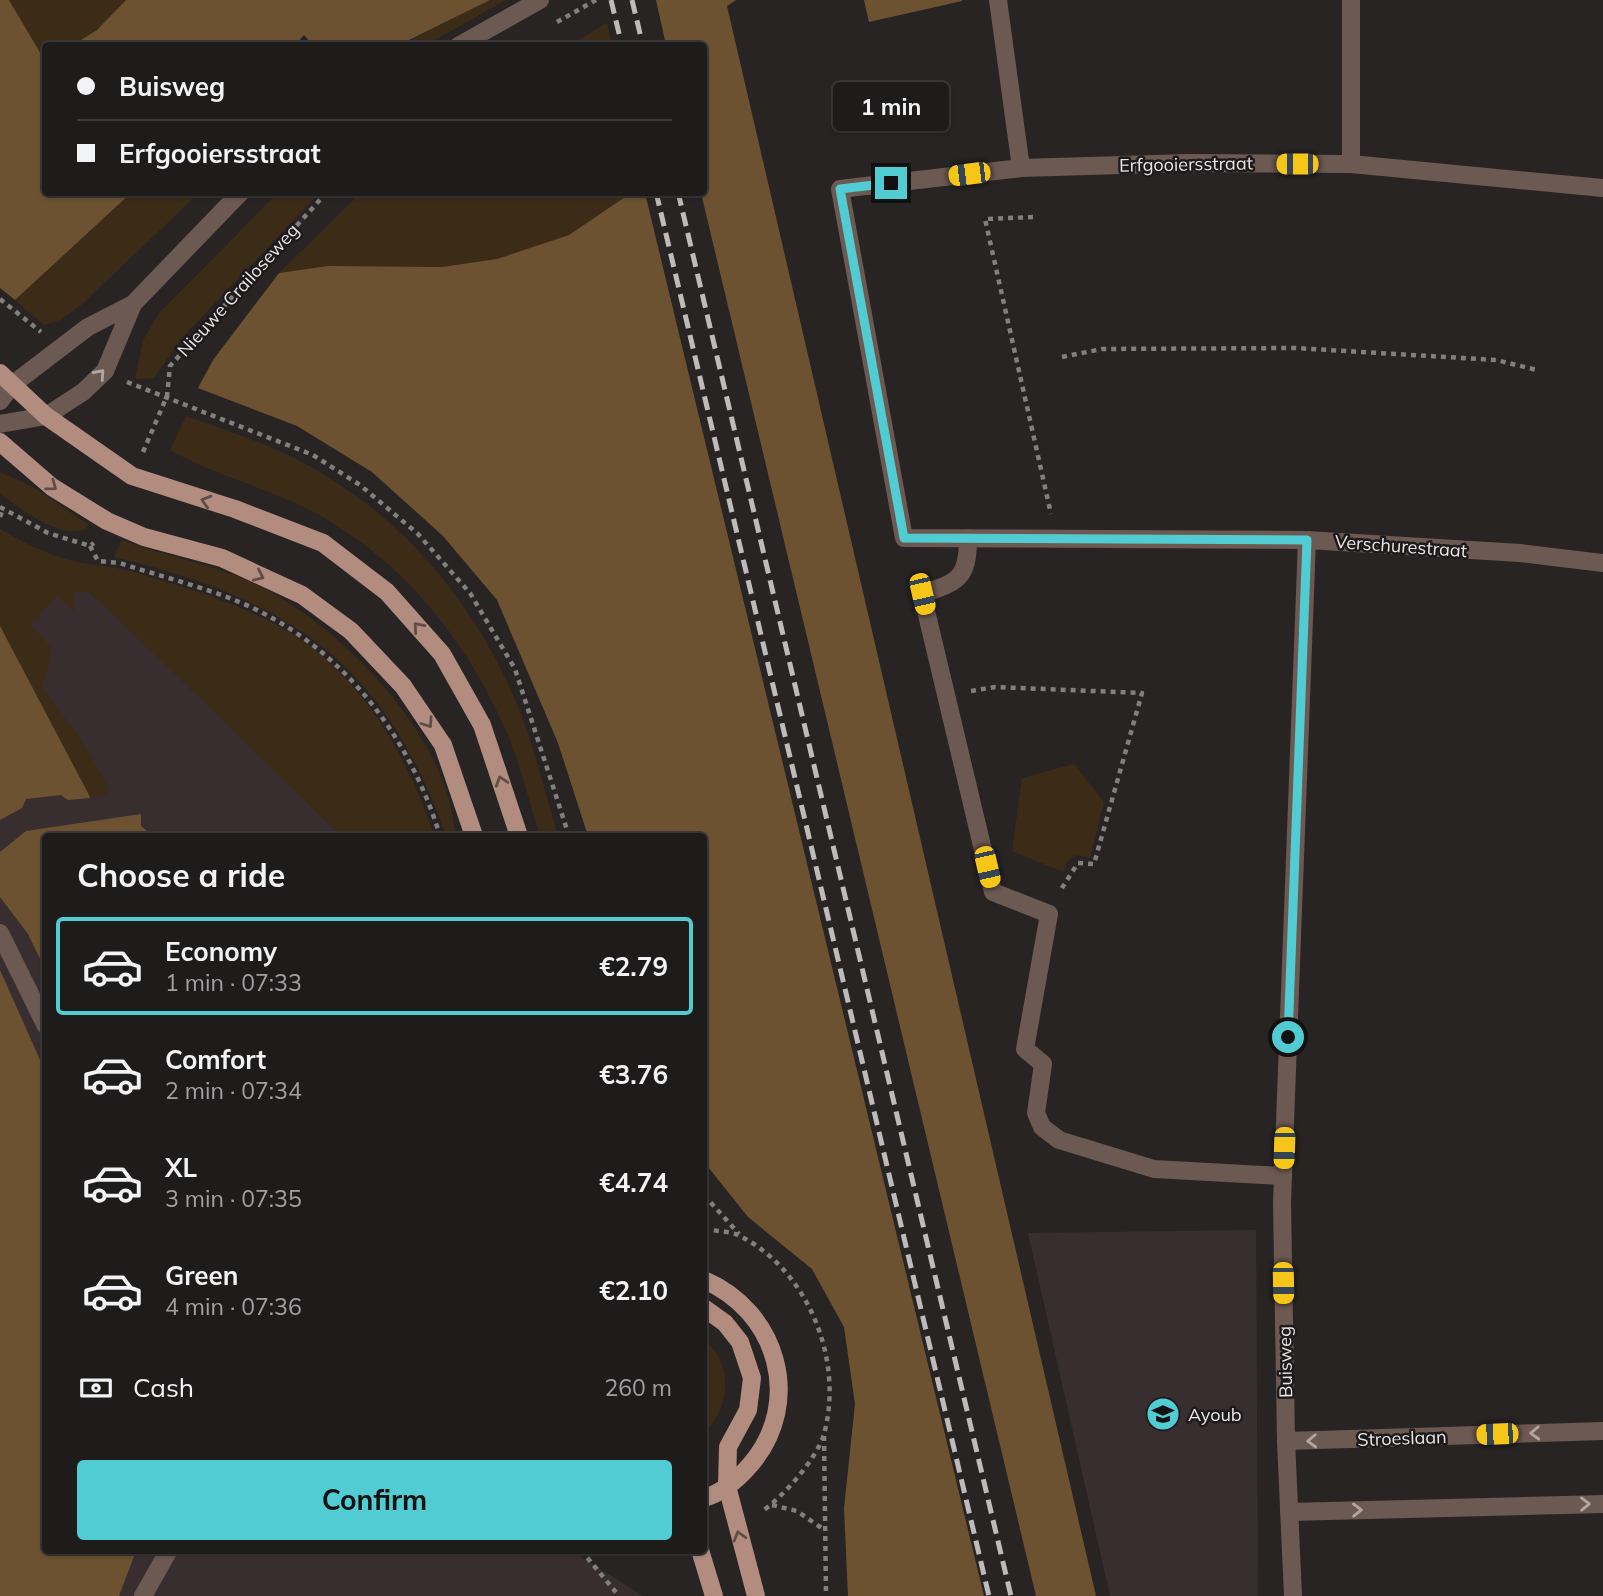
<!DOCTYPE html>
<meta charset="utf-8">
<style>
body{margin:0;font-family:Mulish,sans-serif;background:#262424;color:#f1f3f6;height:100vh;display:flex;flex-direction:column;font-size:26px;white-space:nowrap}
*{box-sizing:border-box;margin:0}
p{font-size:23px;color:#a1a1a3}
.icon{flex:none;width:38px;height:38px;fill:none;stroke:currentColor;stroke-width:2;stroke-linecap:round;stroke-linejoin:round}
.map{position:relative;flex:1;overflow:hidden}
.details{position:absolute;left:42px;top:833px;width:665px;height:721px;display:flex;flex-direction:column;background:#1e1b1b;border-radius:7px;box-shadow:0 2px 5px #0004,0 0 0 2px #3c393a}
.details>*{flex:none}
.banner{position:absolute;left:42px;top:42px;width:665px;height:154px;border-radius:7px;box-shadow:0 2px 5px #0004,0 0 0 2px #3c393a;display:grid;align-content:center;height:154px;padding:0 35px;background:#1e1b1b}
.end{position:absolute;width:32px;height:32px;margin:-16px;border:9px solid #51ccd3;background:#111;box-shadow:0 0 0 4px #111}
.from{border-radius:50%}
.bubble{position:absolute;height:49px;border-radius:7px;background:#1e1b1b;box-shadow:0 2px 5px #0004,0 0 0 2px #3c393a;font-size:23px;font-weight:700;line-height:49px;text-align:center}
.car{position:absolute;width:21px;height:42px;margin:-21px -10px;border-radius:9px;box-shadow:0 0 5px 2px #0007;background:linear-gradient(#f5c518 24%,#345 0 40%,#f5c518 0 76%,#345 0 86%,#f5c518 0)}
.banner b{display:flex;align-items:center;gap:24px;height:66px;font-size:26px}
.banner b+b{border-top:2px solid #3c393a}
.banner i{width:18px;height:18px;background:#f1f3f6}
ul{padding:0;list-style:none}
li{display:flex;align-items:center;gap:21px;height:98px;margin:0 14px 10px;padding:0 21px;border:4px solid transparent;border-radius:7px}
li div{flex:1}
li b{display:block;font-size:26px}
li em{font-style:normal;font-weight:700}
li.active{border-color:#51ccd3}
li>.icon{width:63px;height:63px;stroke-width:1.5}
h2{padding:0 35px;font-size:32px;line-height:84px}
.pay{display:flex;align-items:center;gap:18px;height:77px;padding:0 35px;font-size:26px}
.pay p{margin-inline-start:auto}
.button{display:flex;gap:14px;margin-top:auto;padding:14px 35px}
.button a{flex:1;height:80px;border-radius:7px;background:#51ccd3;color:#111;font-size:28px;font-weight:700;line-height:80px;text-align:center}
.map>svg:first-child{display:block}
.built{fill:#382e30}
.green{fill:#3c2c17}
.forest{fill:#6c5230}
.lines{fill:none;stroke-linecap:round;stroke-linejoin:round}
.path{stroke:#827f7f;stroke-width:4.5;stroke-dasharray:5 5;stroke-linecap:butt}
.service{stroke:#6c5952;stroke-width:18}
.minor{stroke:#6c5952;stroke-width:18}
.tertiary{stroke:#6c5952;stroke-width:18}
.primary{stroke:#b28c7f;stroke-width:18}
.rail{stroke:#bdbbbb;stroke-width:5;stroke-dasharray:14 7;stroke-linecap:butt}
.oneway{stroke:#b0a7a3}
.oneway2{stroke:#614d48}
.route{stroke:#51ccd3;stroke-width:9}
.labels{text-anchor:middle;dominant-baseline:central;stroke-width:5;stroke-linejoin:round;paint-order:stroke}
.street-label{font-size:18px;fill:#e8e6e6;stroke:#1e1a1b}
.poi-label{font-size:18px;fill:#e8e6e6;stroke:#1e1a1b;text-anchor:start}
</style>
<div class="map">
<svg width="1603" height="1596" viewBox="0 0 1603 1596">
<rect width="100%" height="100%" fill="#282424"/>
<g class="built">
<polygon points="52,565 424,836 46,836 46,1550 575,1551 581,1557 643,1596 0,1596 0,567"/>
<polygon points="1256,1230 1258,1596 1110,1596 1028,1233"/>
</g>
<g class="green">
<path d="M9,0h117c-29,30 -36,45 -80,46l-1,15z"/>
<polygon points="490,0 506,0 426,45 399,46"/>
<polygon points="607,23 612,45 570,45"/>
<polygon points="131,193 199,193 81,305 60,320 44,325 15,300"/>
<polygon points="278,193 319,193 180,340 154,378 135,379 143,340 160,312"/>
<polygon points="360,193 631,193 569,235 497,259 442,267 328,266 279,273"/>
<path d="M186,416c39,14 77,26 114,45 96,50 170,135 213,234 20,45 31,95 45,141h-18c-10,-31 -18,-65 -30,-96 -39,-93 -100,-173 -189,-224 -48,-27 -103,-39 -151,-66z"/>
<path d="M0,472l33,15 55,37 -1,5c-27,11 -66,-20 -87,-35z"/>
<path d="M0,529c27,16 52,28 83,34 16,3 32,4 47,8 53,15 112,33 159,61 74,45 119,125 145,204h-93l-251,-244h-16v20l-17,-16 -27,29 21,22v12l-9,28 39,52 28,49 -3,7 -16,3 -90,-172z"/>
<path d="M122,540c39,15 79,22 117,37 93,37 211,157 216,259h-9c-61,-174 -157,-237 -332,-279z"/>
<polygon points="1074,764 1104,802 1090,858 1076,855 1067,862 1063,872 1012,851 1022,778"/>
<path d="M704,1339c30,26 27,67 0,94z"/>
</g>
<g class="forest">
<polygon points="0,0 9,0 45,61 46,192 131,193 15,300 0,288"/>
<polygon points="126,0 490,0 399,45 313,45 304,35 294,46 73,45 97,30"/>
<polygon points="656,0 736,0 727,6 1096,1596 1036,1596 701,193 704,46 666,45"/>
<polygon points="864,0 962,0 962,1 869,22"/>
<polygon points="631,193 645,193 984,1596 848,1596 844,1508 855,1404 844,1327 812,1269 748,1217 704,1162 704,836 588,836 558,743 497,600 443,536 372,472 297,426 198,388 213,360 279,273 328,266 442,267 497,259 569,235"/>
<polygon points="0,626 89,795 90,798 68,800 61,795 26,799 22,808 0,820"/>
<polygon points="141,814 141,826 153,836 46,836 45,969 28,934 0,897 0,852 26,831"/>
<polygon points="0,970 45,1071 46,1550 136,1551 119,1596 0,1596"/>
</g>
<g class="lines">
<g class="path">
<polyline points="557,22 596,0"/>
<polyline points="1033,217 985,219 1051,514"/>
<polyline points="0,299 41,332"/>
<polyline points="1062,357 1102,349 1295,348 1496,360 1537,370"/>
<polyline points="127,382 313,455 360,485 418,534 470,593 515,669 569,836"/>
<polyline points="143,452 167,396 170,366 327,192"/>
<polyline points="0,507 48,533 90,546 94,543"/>
<polyline points="0,517 3,509"/>
<path d="M90,546l8,15 22,2c45,15 94,26 137,47 91,45 154,130 183,226"/>
<polyline points="971,691 995,687 1142,693 1094,864 1078,863 1060,891"/>
<polyline points="704,1195 739,1234"/>
<path d="M704,1229c10,2 27,2 36,7 69,35 104,125 84,198 -7,25 -42,64 -63,78"/>
<polyline points="824,1436 826,1596"/>
<polyline points="772,1505 797,1511 823,1529"/>
<polyline points="581,1550 619,1596"/>
</g>
<path class="service" d="M968,538c0,41 -10,44 -46,56l71,298 56,22 -24,135 18,15 -7,49 6,14 17,13 95,29 129,7"/>
<g class="minor">
<polyline points="1351,164 1351,0"/>
<polyline points="1021,168 840,189 904,538 1307,540 1520,553 1603,563"/>
<polyline points="0,933 46,1026"/>
<polyline points="1286,1441 1603,1431"/>
<polyline points="1289,1512 1603,1504"/>
<polyline points="143,1596 169,1550"/>
<polyline points="1293,1596 1286,1441 1282,1202 1307,540"/>
</g>
<g class="tertiary">
<polyline points="998,0 1021,168 1188,163 1351,164 1603,188"/>
<polyline points="458,46 540,0"/>
<polyline points="0,401 12,385 88,327 133,304 241,192"/>
<polyline points="0,424 46,416 83,392 105,371 133,304"/>
</g>
<g class="primary">
<polyline points="0,373 46,416 132,476 235,509 323,543 387,592 442,654 482,725 519,836"/>
<polyline points="0,442 52,487 107,521 144,537 222,558 302,595 351,631 403,686 443,745 474,836"/>
<path d="M704,1280c73,31 100,121 47,184 -12,14 -29,29 -47,34"/>
<polyline points="704,1308 725,1323 740,1342 752,1378 748,1410 728,1447 727,1486 756,1596"/>
<polyline points="700,1550 714,1596"/>
</g>
<g class="rail">
<polyline points="611,0 622,46"/>
<polyline points="632,0 643,46"/>
<polyline points="656,192 989,1596"/>
<polyline points="678,192 1011,1596"/>
</g>
</g>
<defs><path id="oneway-chevron" d="M-2-3.5L2.5 0L-2 3.5" fill="none" stroke-width="1.6" stroke-linecap="round" stroke-linejoin="round" transform="scale(1.75)"/></defs>
<g class="oneway">
<use href="#oneway-chevron" transform="translate(100 374) rotate(-48)"/>
<use href="#oneway-chevron" transform="translate(1535 1433) rotate(178)"/>
<use href="#oneway-chevron" transform="translate(1312 1441) rotate(178)"/>
<use href="#oneway-chevron" transform="translate(1585 1504) rotate(-1)"/>
<use href="#oneway-chevron" transform="translate(1357 1510) rotate(-1)"/>
</g>
<g class="oneway2">
<use href="#oneway-chevron" transform="translate(52 486) rotate(37)"/>
<use href="#oneway-chevron" transform="translate(206 501) rotate(-164)"/>
<use href="#oneway-chevron" transform="translate(259 576) rotate(25)"/>
<use href="#oneway-chevron" transform="translate(418 627) rotate(-131)"/>
<use href="#oneway-chevron" transform="translate(428 723) rotate(56)"/>
<use href="#oneway-chevron" transform="translate(501 781) rotate(-108)"/>
<use href="#oneway-chevron" transform="translate(739 1536) rotate(-106)"/>
</g>
<g class="lines">
<polyline class="route" points="891,183 840,189 904,538 1307,540 1288,1037"/>
</g>
<defs>
<symbol id="school-disc" viewBox="-11 -11 22 22"><circle r="9.5" fill="#51ccd3" stroke="#1e1a1b"/><path d="M0-5L7-2L0 1L-7-2ZM-4 1L0 2.5L4 1V4Q0 6-4 4Z" fill="#111"/></symbol>
</defs>
<g fill-rule="evenodd">
<use href="#school-disc" x="1144" y="1395" width="38" height="38"/>
</g>
<g class="labels">
<g class="street-label">
<text transform="translate(1186 164) rotate(-1)">Erfgooiersstraat</text>
<text transform="translate(238 290) rotate(-48)">Nieuwe Crailoseweg</text>
<text transform="translate(1401 546) rotate(4)">Verschurestraat</text>
<text transform="translate(1285 1362) rotate(-91)">Buisweg</text>
<text transform="translate(1402 1438) rotate(-2)">Stroeslaan</text>
</g>
<g class="poi-label">
<text x="1188" y="1414">Ayoub</text>
</g>
</g>
</svg>
<i class="end from" style="left:1288px;top:1037px"></i>
<i class="end" style="left:891px;top:183px"></i>
<div class="bubble" style="left:833px;top:82px;width:116px">1 min</div>
<i class="car" style="left:1297px;top:164px;rotate:270deg"></i>
<i class="car" style="left:969px;top:174px;rotate:263deg"></i>
<i class="car" style="left:922px;top:594px;rotate:167deg"></i>
<i class="car" style="left:987px;top:867px;rotate:167deg"></i>
<i class="car" style="left:1284px;top:1148px;rotate:182deg"></i>
<i class="car" style="left:1283px;top:1283px;rotate:179deg"></i>
<i class="car" style="left:1497px;top:1434px;rotate:268deg"></i>
<div class="banner">
<b><i class="from"></i>Buisweg</b>
<b><i></i>Erfgooiersstraat</b>
</div>
<section class="details">
<h2>Choose a ride</h2>
<ul>
<li class="active"><svg class="icon" aria-label="car" viewBox="0 0 24 24"><path d="M5 17H2v-5l4-1 3-4h7l3 4 3 1v5h-3M9 17h6M6 11h13"/><circle cx="7" cy="17" r="2"/><circle cx="17" cy="17" r="2"/></svg><div><b>Economy</b><p>1 min · 07:33</p></div><em>€2.79</em></li>
<li><svg class="icon" aria-label="car" viewBox="0 0 24 24"><path d="M5 17H2v-5l4-1 3-4h7l3 4 3 1v5h-3M9 17h6M6 11h13"/><circle cx="7" cy="17" r="2"/><circle cx="17" cy="17" r="2"/></svg><div><b>Comfort</b><p>2 min · 07:34</p></div><em>€3.76</em></li>
<li><svg class="icon" aria-label="car" viewBox="0 0 24 24"><path d="M5 17H2v-5l4-1 3-4h7l3 4 3 1v5h-3M9 17h6M6 11h13"/><circle cx="7" cy="17" r="2"/><circle cx="17" cy="17" r="2"/></svg><div><b>XL</b><p>3 min · 07:35</p></div><em>€4.74</em></li>
<li><svg class="icon" aria-label="car" viewBox="0 0 24 24"><path d="M5 17H2v-5l4-1 3-4h7l3 4 3 1v5h-3M9 17h6M6 11h13"/><circle cx="7" cy="17" r="2"/><circle cx="17" cy="17" r="2"/></svg><div><b>Green</b><p>4 min · 07:36</p></div><em>€2.10</em></li>
</ul>
<div class="pay"><svg class="icon" aria-label="cash" viewBox="0 0 24 24"><path d="M3 7h18v10H3z"/><circle cx="12" cy="12" r="2"/></svg>Cash<p>260 m</p></div>
<div class="button"><a>Confirm</a></div>
</section>
</div>
